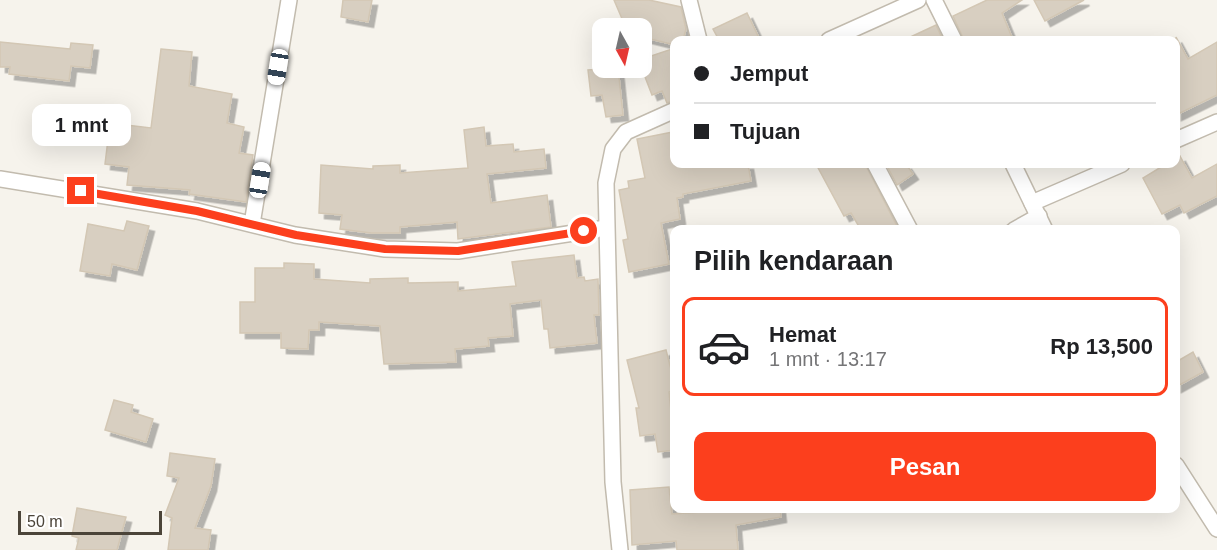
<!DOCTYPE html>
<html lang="id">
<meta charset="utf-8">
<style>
body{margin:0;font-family:Arial,sans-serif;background:#f6f6f6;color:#202124;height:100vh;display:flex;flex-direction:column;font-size:22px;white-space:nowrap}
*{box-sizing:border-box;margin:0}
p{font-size:20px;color:#757577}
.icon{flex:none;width:33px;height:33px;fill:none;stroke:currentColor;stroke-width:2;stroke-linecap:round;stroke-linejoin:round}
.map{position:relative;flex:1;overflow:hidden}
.panel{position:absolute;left:670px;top:225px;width:510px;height:288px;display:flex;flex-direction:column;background:#fff;border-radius:12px;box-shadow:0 6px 24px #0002}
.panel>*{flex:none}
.top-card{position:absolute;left:670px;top:36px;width:510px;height:132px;border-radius:12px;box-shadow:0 6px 24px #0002;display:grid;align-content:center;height:132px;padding:0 24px;background:#fff}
.needle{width:39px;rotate:172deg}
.buttons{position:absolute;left:592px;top:18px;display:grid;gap:12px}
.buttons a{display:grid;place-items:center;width:60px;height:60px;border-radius:12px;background:#fff;box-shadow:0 6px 24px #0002;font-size:30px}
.scale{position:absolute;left:18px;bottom:15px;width:144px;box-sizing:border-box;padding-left:6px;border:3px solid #4b4439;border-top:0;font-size:16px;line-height:21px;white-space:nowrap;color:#4b4439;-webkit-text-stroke:4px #fff;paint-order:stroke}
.end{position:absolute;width:27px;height:27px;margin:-14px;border:8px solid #fc3f1d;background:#fff;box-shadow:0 0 0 3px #fff}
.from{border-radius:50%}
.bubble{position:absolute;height:42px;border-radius:12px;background:#fff;box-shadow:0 6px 24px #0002;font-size:20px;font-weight:700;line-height:42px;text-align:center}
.car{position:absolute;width:18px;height:36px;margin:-18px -9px;border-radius:8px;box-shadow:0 0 4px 2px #0007;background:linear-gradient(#fff 24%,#345 0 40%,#fff 0 76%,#345 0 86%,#fff 0)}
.top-card b{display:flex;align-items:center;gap:21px;height:57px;font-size:22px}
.top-card b+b{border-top:2px solid #e0e0e0}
.top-card i{width:15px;height:15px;background:#202124}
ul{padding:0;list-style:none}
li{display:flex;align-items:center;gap:18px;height:99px;margin:0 12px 9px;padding:0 12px;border:3px solid transparent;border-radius:12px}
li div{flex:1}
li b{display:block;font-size:22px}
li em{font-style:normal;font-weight:700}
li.selected{border-color:#fc3f1d}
li>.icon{width:54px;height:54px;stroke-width:1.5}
h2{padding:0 24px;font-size:27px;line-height:72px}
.action{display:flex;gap:12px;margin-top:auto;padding:12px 24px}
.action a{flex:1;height:69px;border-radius:12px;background:#fc3f1d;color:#fff;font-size:24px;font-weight:700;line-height:69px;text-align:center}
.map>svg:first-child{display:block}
.building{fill:#d8cfc1;stroke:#d3c7b4;stroke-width:1.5;filter:url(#shadow)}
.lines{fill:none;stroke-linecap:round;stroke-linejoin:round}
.minor-casing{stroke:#c2bbae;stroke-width:18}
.minor{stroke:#fff;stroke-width:15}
.route{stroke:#fc3f1d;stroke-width:8}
</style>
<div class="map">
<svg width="1217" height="550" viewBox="0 0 1217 550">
<defs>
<filter id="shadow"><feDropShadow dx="5.5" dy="5.5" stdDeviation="0" flood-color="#0004"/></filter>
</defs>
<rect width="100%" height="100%" fill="#f6f3ec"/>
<g class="building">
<polygon points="343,0 372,0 368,22 341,17"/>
<polygon points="614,0 649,0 681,7 686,29 683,40 675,40 675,45 642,37 642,28 626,28"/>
<polygon points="987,0 1022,0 1002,13 1013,40 964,40 953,16"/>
<polygon points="1034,0 1084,0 1045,21"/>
<polygon points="747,13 760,40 719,40 713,29"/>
<polygon points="936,25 943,40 904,40"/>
<polygon points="1176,37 1188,59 1217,42 1217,95 1176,115"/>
<polygon points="0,42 70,49 71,43 93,45 90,68 71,66 69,81 9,74 10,67 0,67"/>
<polygon points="675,48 675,100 667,103 662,91 652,95 642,69 642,59"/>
<polygon points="161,49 192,52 189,86 232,94 227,123 244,127 239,153 253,155 246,202 189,194 190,190 127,185 129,167 105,164 110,123 151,128"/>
<polygon points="618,68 623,115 606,117 602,95 591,96 588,70"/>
<polygon points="484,127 486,146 513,144 514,152 544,149 546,168 487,174 491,203 547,195 551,227 458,239 457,222 400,227 400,233 371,233 340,229 342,215 319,213 321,165 373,169 373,166 400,165 400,173 468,168 464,130"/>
<polygon points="673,132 675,164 748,164 751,181 683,194 683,197 677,198 680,219 661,223 669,264 629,272 623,240 628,239 619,190 629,188 628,181 645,178 637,139"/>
<polygon points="1180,156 1192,178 1217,164 1217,196 1184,213 1180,205 1162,214 1143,178 1166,164 1176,164 1176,158"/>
<polygon points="816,164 865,164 899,230 861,230 851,213 844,216"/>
<polygon points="886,164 906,164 913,174 897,185"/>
<polygon points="127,221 149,226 137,270 112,264 110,276 80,271 88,224 124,231"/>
<polygon points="574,255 577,278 584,277 585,281 598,279 599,315 594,315 597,343 550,348 548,329 544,329 541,300 510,304 513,336 488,338 489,346 455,349 456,362 384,364 380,326 319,322 319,330 309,330 308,349 281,348 281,333 240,333 240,302 255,302 255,268 284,268 284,263 314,264 314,279 370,283 370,279 408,278 408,283 458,282 458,291 516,286 512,262"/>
<polygon points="666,350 675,385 675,390 669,392 675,450 658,452 655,434 640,436 636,408 639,408 627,360"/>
<polygon points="1193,352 1203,372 1176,387 1176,362"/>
<polygon points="114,400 133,405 131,412 153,419 146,442 105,430"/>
<polygon points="170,453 215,459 211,486 195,528 211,530 208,550 168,550 172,518 165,515 179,478 167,476"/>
<polygon points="669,487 672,514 717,511 717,508 780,508 781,517 736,525 738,550 677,550 676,541 632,545 630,490"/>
<polygon points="77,508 126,517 117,550 76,550 79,538 72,536"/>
</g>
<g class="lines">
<defs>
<g id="minor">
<polyline points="689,0 699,40"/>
<polyline points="934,0 954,40"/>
<polyline points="829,40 918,0"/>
<polyline points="1176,140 1217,122"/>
<polyline points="875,164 910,230"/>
<polyline points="1013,164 1045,230"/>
<polyline points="0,179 197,211 295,235 385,249 458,251 606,228"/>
<polyline points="1032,203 1122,164"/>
<polyline points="252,224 289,0"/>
<polyline points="1014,230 1039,216"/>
<polyline points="1176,465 1217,529"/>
<polyline points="620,550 613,482 606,183 613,149 626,132 675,110"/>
</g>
</defs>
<use href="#minor" class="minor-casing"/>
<use href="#minor" class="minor"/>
</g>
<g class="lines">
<polyline class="route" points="81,191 197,211 296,235 385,249 458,251 584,231"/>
</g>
</svg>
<div class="buttons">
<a><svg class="needle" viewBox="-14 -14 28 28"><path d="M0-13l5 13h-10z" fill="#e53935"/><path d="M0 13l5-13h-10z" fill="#757577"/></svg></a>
</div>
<div class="scale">50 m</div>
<i class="end from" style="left:584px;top:231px"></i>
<i class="end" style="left:81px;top:191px"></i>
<div class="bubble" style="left:32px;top:104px;width:99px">1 mnt</div>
<i class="car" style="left:278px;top:67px;rotate:189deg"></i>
<i class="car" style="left:260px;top:180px;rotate:9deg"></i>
<div class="top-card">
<b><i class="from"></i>Jemput</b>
<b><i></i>Tujuan</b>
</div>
<section class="panel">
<h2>Pilih kendaraan</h2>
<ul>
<li class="selected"><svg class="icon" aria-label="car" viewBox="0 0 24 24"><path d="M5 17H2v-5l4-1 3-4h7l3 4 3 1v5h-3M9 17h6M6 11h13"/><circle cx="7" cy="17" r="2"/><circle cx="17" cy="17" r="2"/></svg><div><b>Hemat</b><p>1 mnt · 13:17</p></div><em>Rp 13,500</em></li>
</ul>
<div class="action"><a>Pesan</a></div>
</section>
</div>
